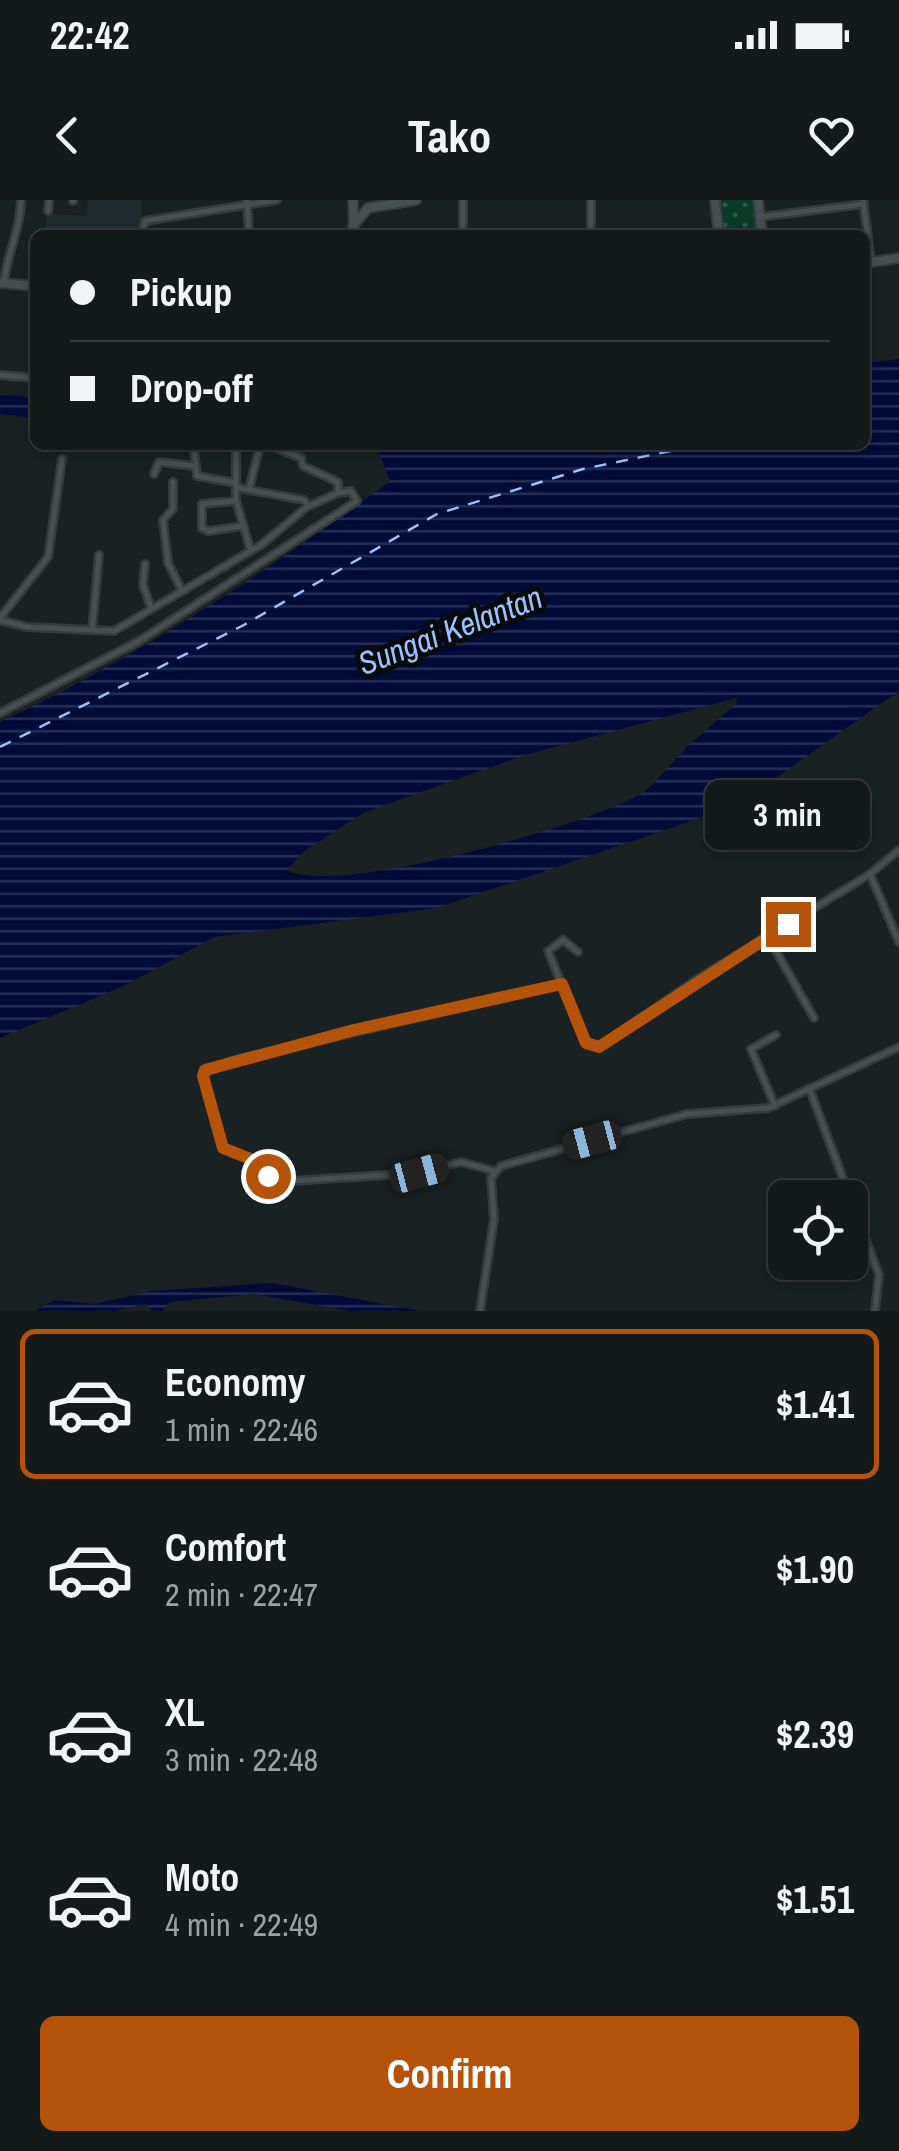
<!DOCTYPE html>
<meta charset="utf-8">
<style>
body{margin:0;font-family:"Archivo Narrow",sans-serif;background:#212627;color:#f1f3f6;height:100vh;display:flex;flex-direction:column;font-size:38px;white-space:nowrap}
*{box-sizing:border-box;margin:0}
p{font-size:32px;color:#9da0a2}
.icon{flex:none;width:55px;height:55px;fill:none;stroke:currentColor;stroke-width:2;stroke-linecap:round;stroke-linejoin:round}
.map{position:relative;height:1111px;overflow:hidden}
.side{display:flex;flex-direction:column;background:#14191a;flex:1}
.side>*{flex:none}
.banner{position:absolute;left:30px;top:30px;width:840px;height:220px;border-radius:15px;box-shadow:0 5px 15px #0003,0 0 0 2px #333839;display:grid;align-content:center;height:220px;padding:0 40px;background:#14191a}
.buttons{position:absolute;left:768px;top:980px;display:grid;gap:20px}
.buttons a{display:grid;place-items:center;width:100px;height:100px;border-radius:15px;background:#14191a;box-shadow:0 5px 15px #0003,0 0 0 2px #333839;font-size:50px}
.end{position:absolute;width:45px;height:45px;margin:-22px;border:12px solid #b45309;background:#fff;box-shadow:0 0 0 5px #fff}
.from{border-radius:50%}
.bubble{position:absolute;height:70px;border-radius:15px;background:#14191a;box-shadow:0 5px 15px #0003,0 0 0 2px #333839;font-size:32px;font-weight:700;line-height:70px;text-align:center}
.car{position:absolute;width:30px;height:60px;margin:-30px -15px;border-radius:12px;box-shadow:0 0 8px 2px #0007;background:linear-gradient(#222 24%,#8ab4d8 0 40%,#222 0 76%,#8ab4d8 0 86%,#222 0)}
.banner b{display:flex;align-items:center;gap:35px;height:95px;font-size:38px}
.banner b+b{border-top:2px solid #333839}
.banner i{width:25px;height:25px;background:#f1f3f6}
ul{padding:18px 0 0;list-style:none}
li{display:flex;align-items:center;gap:30px;height:150px;margin:0 20px 15px;padding:0 20px;border:5px solid transparent;border-radius:15px}
li div{flex:1}
li b{display:block;font-size:38px}
li em{font-style:normal;font-weight:700}
li.active{border-color:#b45309}
li>.icon{width:90px;height:90px;stroke-width:1.5}
.action{display:flex;gap:20px;margin-top:auto;padding:20px 40px}
.action a{flex:1;height:115px;border-radius:15px;background:#b45309;color:#fff;font-size:40px;font-weight:700;line-height:115px;text-align:center}
.status{display:flex;justify-content:space-between;align-items:center;height:70px;padding:0 50px;background:#14191a;direction:ltr}
.status svg{height:28px;fill:currentColor}
header{display:flex;justify-content:space-between;align-items:center;height:130px;padding:0 40px;background:#14191a;font-size:45px;font-weight:700}
.map>svg:first-child{display:block}
.built{fill:#1f2d30}
.park{fill:url(#park-dots)}
.water{fill:url(#water-rules);fill-rule:evenodd}
.lines{fill:none;stroke-linecap:round;stroke-linejoin:round}
.ferry{stroke:#9bc1fe;stroke-width:2.5;stroke-dasharray:12 10;stroke-linecap:butt}
.street-casing{stroke:#363b3c;stroke-width:10}
.secondary-casing{stroke:#363b3c;stroke-width:12}
.street{stroke:#484f50;stroke-width:5}
.secondary{stroke:#484f50;stroke-width:8}
.route{stroke:#b45309;stroke-width:12}
.labels{text-anchor:middle;dominant-baseline:central;stroke-width:10;stroke-linejoin:round;paint-order:stroke}
.water-label{font-size:32px;font-style:italic;fill:#9bc1fe;stroke:#070a0a}
</style>
<div class="status"><b>22:42</b><svg viewBox="0 0 49 12"><path d="M0 12V9h3v3zM5 12V6h3v6zM10 12V3h3v9zM15 12V0h3v12zM26 1h20v11H26zM47 4h2v5h-2z"/></svg></div>
<header><svg class="icon" aria-label="back" viewBox="0 0 24 24"><path d="M15 5l-7 7 7 7"/></svg>Tako<svg class="icon" aria-label="heart" viewBox="0 0 24 24"><path d="M12 20l-8-8c-3-5 5-10 8-4 3-6 11-1 8 4z"/></svg></header>
<div class="map">
<svg width="899" height="1111" viewBox="0 0 899 1111">
<defs>
<pattern id="park-dots" width="8" height="8" patternUnits="userSpaceOnUse" patternTransform="scale(2.5)"><rect width="8" height="8" fill="#093b28"/><path d="M2 2h.1M6 6h.1" fill="none" stroke="#2d5847" stroke-width="1.8" stroke-linecap="round"/></pattern>
<pattern id="water-rules" width="6" height="5" patternUnits="userSpaceOnUse" patternTransform="scale(2.5)"><rect width="6" height="5" fill="#000b38"/><path d="M0 2.5h6" fill="none" stroke="#252f55"/></pattern>
</defs>
<rect width="100%" height="100%" fill="#1a2122"/>
<polygon class="built" points="88,0 142,0 140,35 46,35 47,14 87,16"/>
<polygon class="park" points="720,0 754,0 757,35 724,35"/>
<g class="water">
<path d="M899,159v332l-146,103 -59,26 -257,88 -223,29 -90,49 -124,52v-316c138,-64 267,-151 390,-241l-14,-36h489v-82zM736,498l1,5c-17,15 -35,30 -52,46 -14,14 -27,33 -43,44 -49,31 -311,105 -355,77l16,-18 60,-39 159,-57z"/>
<polygon points="0,194 35,198 35,218 0,214"/>
<polygon points="273,1083 420,1111 350,1111 254,1094 179,1101 168,1103 163,1111 152,1111 146,1104 115,1111 35,1111 54,1100 95,1104 151,1091"/>
</g>
<g class="lines">
<polyline class="ferry" points="0,547 242,426 437,314 583,269 700,245"/>
<defs>
<g id="street">
<polyline points="247,0 249,35"/>
<polyline points="463,0 463,35"/>
<polyline points="863,0 871,61"/>
<polyline points="73,1 73,0"/>
<polyline points="48,11 49,0"/>
<polyline points="760,17 864,4"/>
<polyline points="141,35 145,21 277,0"/>
<polyline points="591,35 591,0"/>
<path d="M4,82c4,-32 16,-50 17,-82"/>
<polyline points="0,175 35,178"/>
<polyline points="269,245 301,258 303,266 338,282 338,293 309,306"/>
<polyline points="194,248 197,276 236,283"/>
<polyline points="236,250 236,301 251,351"/>
<polyline points="154,274 159,262 194,266"/>
<polyline points="173,282 173,309 163,320 168,363 181,389"/>
<polyline points="249,290 260,245"/>
<polyline points="236,301 202,304 202,328 208,331 243,326"/>
<polyline points="145,364 143,385 151,408"/>
<polyline points="0,418 48,357 62,259"/>
<polyline points="0,420 27,427 114,431 261,345 308,306 304,300 239,288"/>
<polyline points="92,430 99,355"/>
<polyline points="0,513 139,441 357,301 351,291 338,293"/>
<polyline points="871,676 899,742"/>
<polyline points="768,737 814,818"/>
<polyline points="578,752 563,740 548,751 586,843 599,847 696,780 870,674 899,650"/>
<polyline points="810,890 879,1075 875,1111"/>
<polyline points="775,906 751,849 776,835"/>
<polyline points="494,971 461,962 418,973 274,982 253,960 223,948 203,874 231,861 562,784"/>
<polyline points="480,1111 494,1019 491,978 501,966 687,914 768,908 899,847"/>
</g>
<g id="secondary">
<polyline points="353,0 354,35"/>
<polyline points="715,0 719,35"/>
<polyline points="758,0 762,35"/>
<polyline points="353,26 368,8 416,0"/>
<polyline points="865,63 899,58"/>
<polyline points="0,83 35,86"/>
</g>
</defs>
<use href="#street" class="street-casing"/>
<use href="#secondary" class="secondary-casing"/>
<use href="#street" class="street"/>
<use href="#secondary" class="secondary"/>
</g>
<g class="lines">
<polyline class="route" points="268,976 253,960 223,948 203,876 205,870 354,830 562,784 586,843 599,847 788,724"/>
</g>
<g class="labels">
<g class="water-label">
<text transform="translate(450 430) rotate(-21)">Sungai Kelantan</text>
</g>
</g>
</svg>
<div class="buttons">
<a><svg class="icon" aria-label="locate" viewBox="0 0 24 24"><circle cx="12" cy="12" r="6"/><path d="M12 2v4M12 18v4M2 12h4M18 12h4"/></svg></a>
</div>
<i class="end from" style="left:268px;top:976px"></i>
<i class="end" style="left:788px;top:724px"></i>
<div class="bubble" style="left:705px;top:580px;width:165px">3 min</div>
<i class="car" style="left:592px;top:940px;rotate:255deg"></i>
<i class="car" style="left:419px;top:973px;rotate:75deg"></i>
<div class="banner">
<b><i class="from"></i>Pickup</b>
<b><i></i>Drop-off</b>
</div>
</div>
<section class="side">
<ul>
<li class="active"><svg class="icon" aria-label="car" viewBox="0 0 24 24"><path d="M5 17H2v-5l4-1 3-4h7l3 4 3 1v5h-3M9 17h6M6 11h13"/><circle cx="7" cy="17" r="2"/><circle cx="17" cy="17" r="2"/></svg><div><b>Economy</b><p>1 min · 22:46</p></div><em>$1.41</em></li>
<li><svg class="icon" aria-label="car" viewBox="0 0 24 24"><path d="M5 17H2v-5l4-1 3-4h7l3 4 3 1v5h-3M9 17h6M6 11h13"/><circle cx="7" cy="17" r="2"/><circle cx="17" cy="17" r="2"/></svg><div><b>Comfort</b><p>2 min · 22:47</p></div><em>$1.90</em></li>
<li><svg class="icon" aria-label="car" viewBox="0 0 24 24"><path d="M5 17H2v-5l4-1 3-4h7l3 4 3 1v5h-3M9 17h6M6 11h13"/><circle cx="7" cy="17" r="2"/><circle cx="17" cy="17" r="2"/></svg><div><b>XL</b><p>3 min · 22:48</p></div><em>$2.39</em></li>
<li><svg class="icon" aria-label="car" viewBox="0 0 24 24"><path d="M5 17H2v-5l4-1 3-4h7l3 4 3 1v5h-3M9 17h6M6 11h13"/><circle cx="7" cy="17" r="2"/><circle cx="17" cy="17" r="2"/></svg><div><b>Moto</b><p>4 min · 22:49</p></div><em>$1.51</em></li>
</ul>
<div class="action"><a>Confirm</a></div>
</section>
